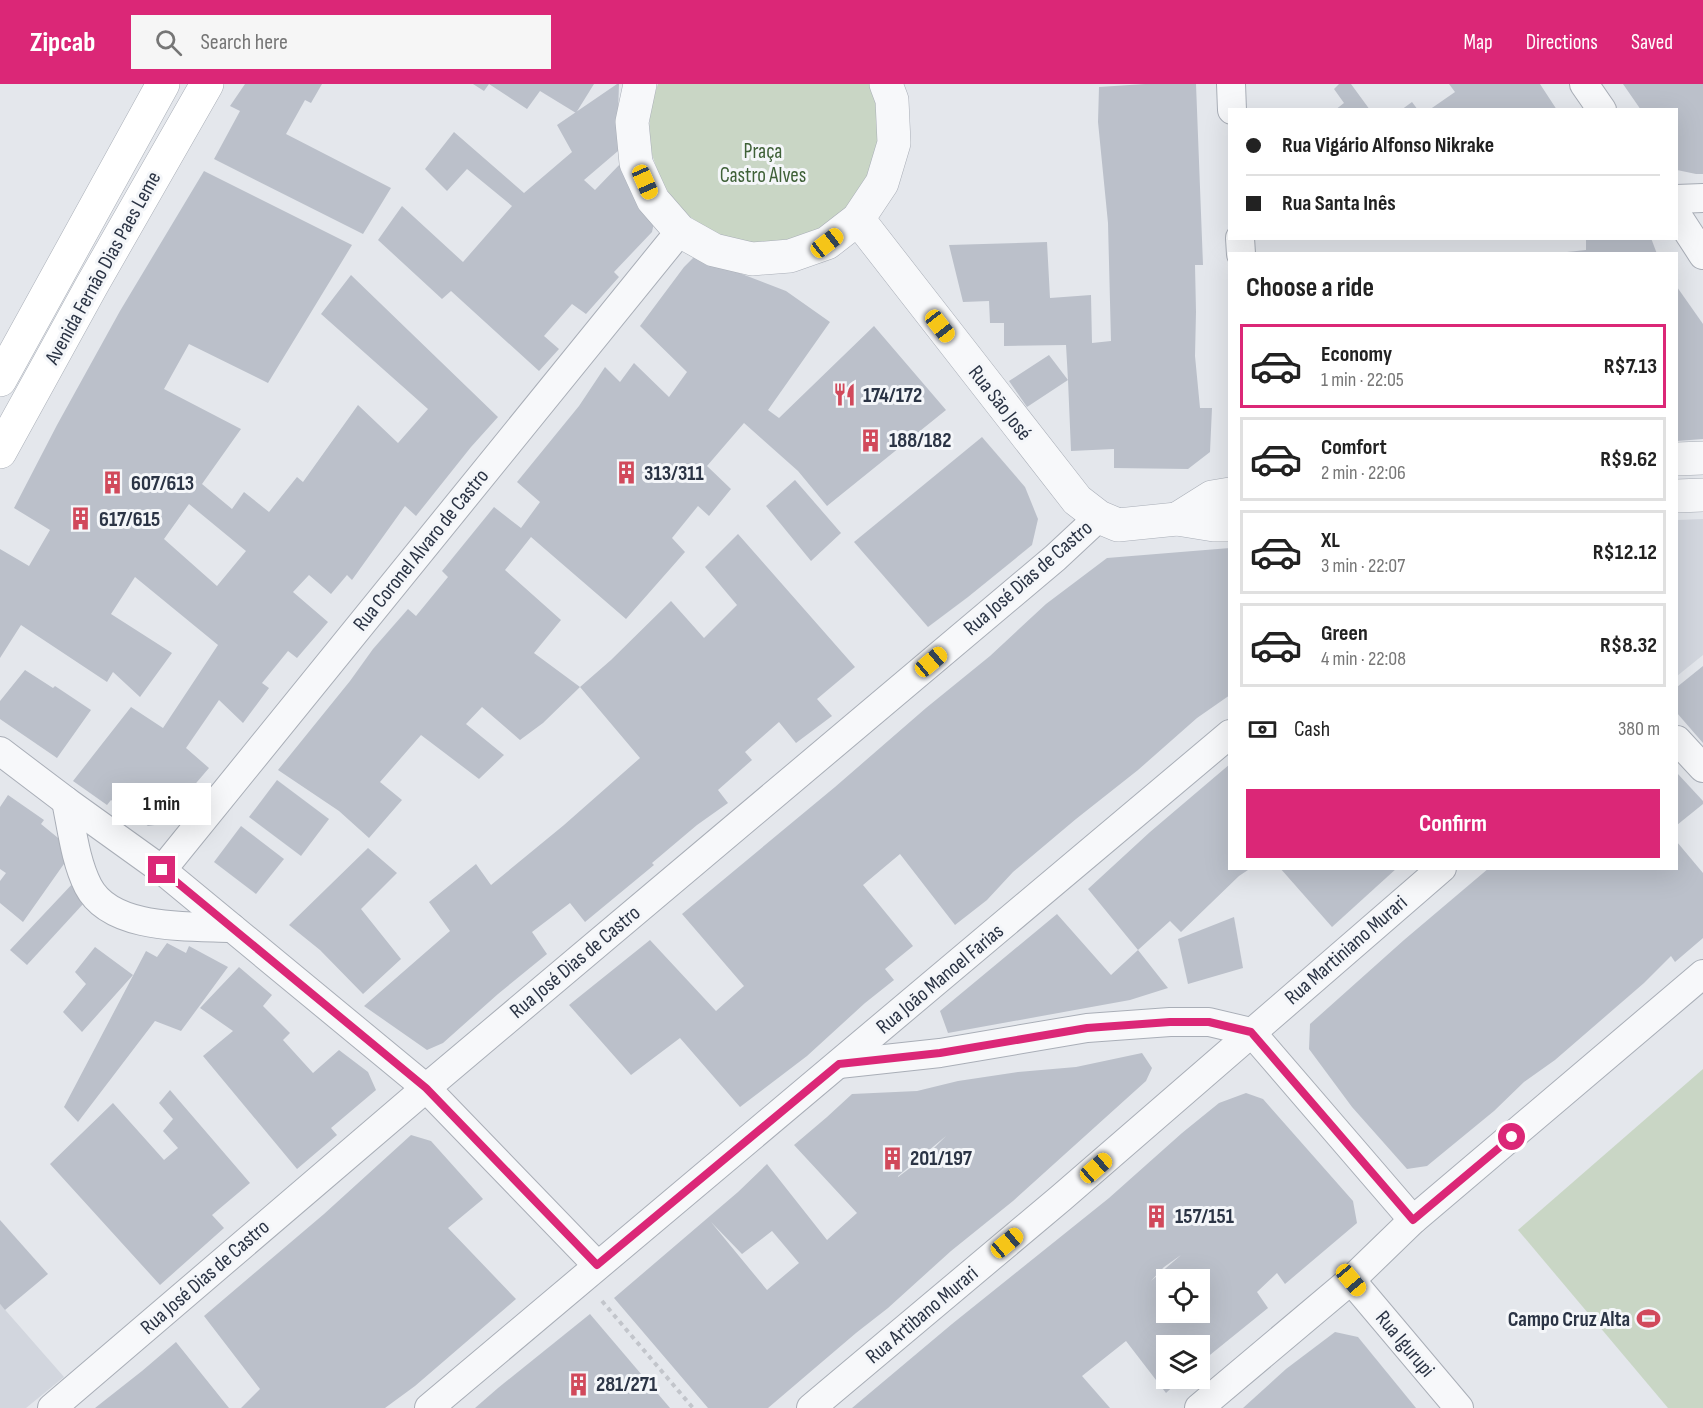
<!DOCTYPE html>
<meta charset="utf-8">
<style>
body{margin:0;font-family:"Sofia Sans Condensed",sans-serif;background:#f6f6f6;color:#222;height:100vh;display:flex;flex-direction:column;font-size:22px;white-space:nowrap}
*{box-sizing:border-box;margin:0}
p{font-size:20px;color:#767676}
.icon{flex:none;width:33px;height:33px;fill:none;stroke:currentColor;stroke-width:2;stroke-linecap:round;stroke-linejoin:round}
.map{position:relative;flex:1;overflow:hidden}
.drawer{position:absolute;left:1228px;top:168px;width:450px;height:618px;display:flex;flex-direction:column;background:#fff;border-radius:0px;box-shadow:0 6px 24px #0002}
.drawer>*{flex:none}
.guide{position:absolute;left:1228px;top:24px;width:450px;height:132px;border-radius:0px;box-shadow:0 6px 24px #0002;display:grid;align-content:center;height:132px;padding:0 18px;background:#fff}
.controls{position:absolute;left:1156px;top:1185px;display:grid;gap:12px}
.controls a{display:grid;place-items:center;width:54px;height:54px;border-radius:0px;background:#fff;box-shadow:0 6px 24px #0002;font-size:30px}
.end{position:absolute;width:27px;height:27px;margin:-14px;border:8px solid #db2777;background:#fff;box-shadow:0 0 0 3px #fff}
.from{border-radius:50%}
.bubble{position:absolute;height:42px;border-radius:0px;background:#fff;box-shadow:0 6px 24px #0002;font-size:20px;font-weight:700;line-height:42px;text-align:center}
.car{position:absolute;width:18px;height:36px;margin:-18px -9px;border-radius:8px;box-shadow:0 0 4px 2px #0007;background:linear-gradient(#f5c518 24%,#345 0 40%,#f5c518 0 76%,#345 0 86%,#f5c518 0)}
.guide b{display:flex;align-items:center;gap:21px;height:57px;font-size:22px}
.guide b+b{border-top:2px solid #e0e0e0}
.guide i{width:15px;height:15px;background:#222}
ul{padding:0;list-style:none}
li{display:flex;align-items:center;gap:18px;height:84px;margin:0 12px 9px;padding:0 6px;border:3px solid #e0e0e0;border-radius:0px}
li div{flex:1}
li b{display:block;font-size:22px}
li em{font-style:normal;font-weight:700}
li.on{border-color:#db2777}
li>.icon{width:54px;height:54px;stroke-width:1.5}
h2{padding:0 18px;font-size:27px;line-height:72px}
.pay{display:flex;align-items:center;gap:15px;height:66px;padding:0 18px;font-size:22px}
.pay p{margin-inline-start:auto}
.button{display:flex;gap:12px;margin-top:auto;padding:12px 18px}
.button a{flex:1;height:69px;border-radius:0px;background:#db2777;color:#fff;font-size:24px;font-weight:700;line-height:69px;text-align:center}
header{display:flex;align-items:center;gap:36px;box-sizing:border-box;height:84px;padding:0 30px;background:#db2777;color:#fff}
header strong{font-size:28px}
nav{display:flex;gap:33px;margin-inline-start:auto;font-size:21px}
.search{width:420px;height:54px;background:#f6f6f6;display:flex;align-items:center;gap:15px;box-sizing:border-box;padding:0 21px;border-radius:0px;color:#767676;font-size:22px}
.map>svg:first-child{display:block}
.built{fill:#d2d6de}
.green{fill:#c9d6c5}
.building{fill:#bbc0ca;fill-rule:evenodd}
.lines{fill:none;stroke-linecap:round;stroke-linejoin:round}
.minor-casing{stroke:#a9aeb7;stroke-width:30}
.tertiary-casing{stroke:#a9aeb7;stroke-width:34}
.secondary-casing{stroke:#a9aeb7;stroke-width:34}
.path{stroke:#c2c5cb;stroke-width:4;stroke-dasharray:4.5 4.5;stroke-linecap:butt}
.minor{stroke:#f7f8fa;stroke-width:28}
.tertiary{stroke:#f7f8fa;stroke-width:33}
.secondary{stroke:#fff;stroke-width:33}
.route{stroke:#db2777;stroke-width:8}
.labels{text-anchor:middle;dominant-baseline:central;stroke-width:6;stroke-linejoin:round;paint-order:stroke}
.park-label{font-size:21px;fill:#3f6138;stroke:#f4f6f9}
.street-label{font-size:21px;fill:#2b3445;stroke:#f4f6f9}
.poi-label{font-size:21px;font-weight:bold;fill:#2b3445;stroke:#f4f6f9;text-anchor:start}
</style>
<header>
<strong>Zipcab</strong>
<div class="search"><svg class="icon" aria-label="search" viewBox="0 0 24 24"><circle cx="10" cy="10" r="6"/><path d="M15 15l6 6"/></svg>Search here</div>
<nav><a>Map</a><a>Directions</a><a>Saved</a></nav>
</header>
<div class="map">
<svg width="1703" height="1324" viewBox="0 0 1703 1324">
<rect width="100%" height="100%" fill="#e4e7ec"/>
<g class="built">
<polygon points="1703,435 1703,571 1677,592 1677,436"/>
<polygon points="0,1220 64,1293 26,1324 0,1324"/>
</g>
<g class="green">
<polygon points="658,0 873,0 882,45 875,83 856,117 827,143 791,158 753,160 716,150 684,129 661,98 649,61 650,23"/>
<polygon points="1703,985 1703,1324 1668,1324 1518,1146"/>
</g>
<g class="building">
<polygon points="245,0 322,0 311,19 305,16 286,50 391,104 363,150 214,75 240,27 230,22"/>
<polygon points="473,0 594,0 576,29 540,7 527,25 489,0 484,7"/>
<polygon points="617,0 619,0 618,29 625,61 584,96 595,106 621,79 655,134 652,148 614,188 619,193 586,230 572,220 544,252 559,265 539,287 451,207 442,215 378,156 402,122 463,178 512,122 467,85 447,107 425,85 454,48 524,109 572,68 557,41"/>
<polygon points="1145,0 1196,0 1203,181 1195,181 1196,228 1195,272 1200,324 1212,324 1210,368 1188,385 1114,384 1114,365 1071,367 1068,296 1027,323 1009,297 1049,271 1068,296 1066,261 1004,262 1004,239 990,239 989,217 963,218 949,161 1047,158 1050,214 1091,211 1092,259 1111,257 1108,139 1098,38 1099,3"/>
<polygon points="1339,0 1351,0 1370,26 1335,26 1344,19 1334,5"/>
<polygon points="1449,0 1540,0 1557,26 1429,26 1455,8"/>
<polygon points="1623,0 1703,0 1703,90 1696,90 1677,86 1677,26 1641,26"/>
<polygon points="1412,18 1418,26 1401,26"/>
<path d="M204,87l148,74 -84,138 -79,-39 -25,45 77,40 -39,55 30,25 12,-17 25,20 28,-35 6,5 55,-77 40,38 30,-34 -107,-95 30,-39 147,142 -27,30 -55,69 -11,-10 -53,74 -5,-5 -16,19 -22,-19 -16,17 35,30 -31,36 -9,-7 -26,32 7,5 -26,35 -24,-23 -33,48 23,20 -48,56 -13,2 -37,-26 -4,5 -34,-24 58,-74 32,21 55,-83 -83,-68 -24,37 61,39 -32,44 -27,-25 -6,10 -86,-57 -21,33v-109l29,17 21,-36 -36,-22 43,-83 63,-114zM189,420l57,47 -29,35 -53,-47z"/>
<polygon points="1586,154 1651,154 1657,170 1567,170 1567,168 1586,166"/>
<polygon points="695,172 786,207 830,238 768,326 779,334 874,242 946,326 827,422 798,387 744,339 707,382 731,405 709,432 698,422 672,454 685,468 626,535 531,453 505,486 561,536 534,569 580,603 543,639 520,656 482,623 466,640 504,671 479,695 421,651 380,698 402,716 369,754 339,727 278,686 350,597 373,565 408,525 416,532 448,493 442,487 494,423 521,444 540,418 517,398 579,322 605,283 620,298 634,279 669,313 687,288 640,242 684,183"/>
<polygon points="1677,203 1703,240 1703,355 1677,357"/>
<polygon points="982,353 1025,403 1038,435 1032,461 968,513 928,543 854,458"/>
<polygon points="795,396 841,449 811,477 766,422"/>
<polygon points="738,450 855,583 817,615 832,632 796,659 779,638 745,668 752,676 718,706 728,719 697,741 652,779 654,781 585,838 570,819 532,848 547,870 498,910 443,959 427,966 364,922 450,847 429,818 476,780 491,801 564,741 640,674 580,603 611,576 671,517 704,554 737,521 705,483"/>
<polygon points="1230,464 1230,611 1197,634 1138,686 1076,735 1013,788 987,816 955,841 900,770 863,801 913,862 885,885 894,896 865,919 807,972 740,1023 680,954 631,991 569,921 650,856 716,927 744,902 682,830 835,703 926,624 990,572 1046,520 1107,474"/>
<polygon points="1703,582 1703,659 1677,629 1677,603"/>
<polygon points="25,586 53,604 55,602 91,626 57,674 0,635 0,617"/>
<polygon points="1230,680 1230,784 1251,784 1239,792 1181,848 1170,837 1138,866 1168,904 1130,916 948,949 940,927 1057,830 1111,891 1138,866 1088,805 1150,748"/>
<polygon points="1677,689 1703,717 1703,720 1677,741"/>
<polygon points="277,696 329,735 301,772 249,733"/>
<polygon points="8,711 44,736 41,740 63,758 66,777 23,838 0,819 0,797 6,789 0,785 0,723"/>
<polygon points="241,742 284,775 256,810 214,778"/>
<polygon points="1677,758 1703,789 1703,854 1675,878 1671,872 1644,899 1555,976 1524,998 1494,1027 1427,1082 1407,1085 1352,1023 1309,965 1310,940 1404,856 1489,784 1677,784"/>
<polygon points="368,764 397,789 361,825 401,875 363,910 320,866 289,841"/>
<polygon points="1280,784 1397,784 1332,843"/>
<polygon points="76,796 84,819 27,881 10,866"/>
<polygon points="1234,833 1243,884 1188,900 1178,855"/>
<polygon points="167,859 186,869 189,862 228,883 181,947 155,937 78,1038 64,1023 146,867 157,873"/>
<polygon points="95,863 133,891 82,948 63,928 86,900 75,888"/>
<polygon points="239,883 272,911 263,922 290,949 283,956 313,989 339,966 368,988 376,1006 331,1044 337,1051 297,1085 203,972 233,947 200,924"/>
<path d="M1142,969l10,15 -6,13 -133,120 -62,50 -63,57 -32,25 -88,75h-60l-94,-110 124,-106 29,-28 60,76 30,-27 -63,-68 33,-28 25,-23 65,-3 41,-10 60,-9 58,-5zM946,1052l-20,20 -28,21v-1zM711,1138l31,32 30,-23 27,32 -32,27z"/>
<polygon points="170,1006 250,1099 212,1131 224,1144 160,1201 50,1080 113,1019 164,1076 178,1064 163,1047 173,1035 159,1019"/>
<path d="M1246,1009l17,6 90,102 4,22 -72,61 -8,-11 -20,19 11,16 -68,55v-17h-33v32h15l-16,15 -40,-52 -44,35 28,32h-258l100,-84 157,-126 73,-65 37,-30zM1181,1171l-30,26 13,-14zM1167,1196h33v32h-33z"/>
<polygon points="411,1051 431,1057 483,1115 448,1144 516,1215 415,1302 385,1324 241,1324 260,1305 204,1232 324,1130"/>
<polygon points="0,1136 48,1190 5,1226 0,1220"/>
<polygon points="590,1230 670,1324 475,1324 498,1304"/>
<polygon points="1335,1248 1358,1253 1416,1324 1243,1324 1286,1285"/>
<polygon points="176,1258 229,1324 95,1324 142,1287"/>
</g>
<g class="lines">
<defs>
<g id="minor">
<polyline points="1231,0 1232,26"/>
<polyline points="1584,0 1602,26"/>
<polyline points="1677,115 1703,114"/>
<polyline points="1677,131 1703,171"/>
<polyline points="1240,154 1241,170"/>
<polyline points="1677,656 1703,684"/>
<polyline points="0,667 66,717 162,786 426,1004 597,1181"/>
<path d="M66,717c6,28 9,59 22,85 23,45 102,40 144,42"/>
<polyline points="162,786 680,147"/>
<polyline points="1251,948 1413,1136"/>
<polyline points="839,980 940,969 1087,944 1170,938 1209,938 1251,948"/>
<polyline points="1351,1196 1459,1324"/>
<polyline points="52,1324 426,1004 1055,474 1099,433"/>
<polyline points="429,1324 1230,650"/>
<polyline points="811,1324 1061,1114 1442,784"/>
<polyline points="1199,1324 1351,1196 1413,1136 1703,890"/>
</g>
<g id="tertiary">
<polyline points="640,0 632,38 636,79 653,116 680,147 714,166 752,175 790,172 827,159 858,135 882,99 894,59 892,16 886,0"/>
<polyline points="858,135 1077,416 1099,433 1118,441 1177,435 1214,441 1230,441"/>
<polyline points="1677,375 1703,374"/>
<polyline points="1677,412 1703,411"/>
<polyline points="1177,435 1212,413 1230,410"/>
</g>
<g id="secondary">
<polyline points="0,296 163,0"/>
<polyline points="0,368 92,201 207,0"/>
</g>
</defs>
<use href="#minor" class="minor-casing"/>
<use href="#tertiary" class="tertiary-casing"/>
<use href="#secondary" class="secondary-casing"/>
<polyline class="path" points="602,1217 693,1324"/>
<use href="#minor" class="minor"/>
<use href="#tertiary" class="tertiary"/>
<use href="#secondary" class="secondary"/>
</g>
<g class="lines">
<polyline class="route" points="162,786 426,1004 597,1181 839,980 940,969 1087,944 1170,938 1209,938 1251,948 1413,1136 1512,1053"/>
</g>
<defs>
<symbol id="restaurant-bare" viewBox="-9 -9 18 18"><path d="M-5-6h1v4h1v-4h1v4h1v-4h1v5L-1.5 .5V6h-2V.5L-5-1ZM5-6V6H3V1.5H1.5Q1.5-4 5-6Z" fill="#d1495b" stroke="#f4f6f9" stroke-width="2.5" paint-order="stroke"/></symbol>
<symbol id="building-bare" viewBox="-9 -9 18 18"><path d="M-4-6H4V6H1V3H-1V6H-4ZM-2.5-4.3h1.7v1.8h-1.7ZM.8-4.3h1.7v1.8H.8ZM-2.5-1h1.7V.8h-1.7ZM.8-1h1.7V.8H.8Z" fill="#d1495b" stroke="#f4f6f9" stroke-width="2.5" paint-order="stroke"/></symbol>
<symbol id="stadium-bare" viewBox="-9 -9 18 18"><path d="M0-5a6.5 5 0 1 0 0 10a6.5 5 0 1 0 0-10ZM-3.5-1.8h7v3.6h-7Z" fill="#d1495b" stroke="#f4f6f9" stroke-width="2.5" paint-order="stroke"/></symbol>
</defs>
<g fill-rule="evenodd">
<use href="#restaurant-bare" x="828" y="294" width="33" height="33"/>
<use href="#building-bare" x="854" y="340" width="33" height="33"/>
<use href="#building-bare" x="610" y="372" width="33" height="33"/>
<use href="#building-bare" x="96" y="382" width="33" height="33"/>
<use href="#building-bare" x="64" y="418" width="33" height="33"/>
<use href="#building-bare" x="876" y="1058" width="33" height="33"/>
<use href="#building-bare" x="1140" y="1116" width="33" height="33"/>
<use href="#stadium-bare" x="1632" y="1218" width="33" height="33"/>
<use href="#building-bare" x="562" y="1284" width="33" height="33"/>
</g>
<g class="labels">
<g class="park-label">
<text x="763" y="67">Praça<tspan x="763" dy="24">Castro Alves</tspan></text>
</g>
<g class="street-label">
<text transform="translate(103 184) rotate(-61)">Avenida Fernão Dias Paes Leme</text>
<text transform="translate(1000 319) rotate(52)">Rua São José</text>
<text transform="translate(421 466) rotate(-51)">Rua Coronel Alvaro de Castro</text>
<text transform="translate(1028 494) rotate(-41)">Rua José Dias de Castro</text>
<text transform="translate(1346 866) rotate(-41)">Rua Martiniano Murari</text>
<text transform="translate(575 878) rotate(-40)">Rua José Dias de Castro</text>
<text transform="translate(940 895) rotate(-40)">Rua João Manoel Farias</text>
<text transform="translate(205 1193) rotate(-41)">Rua José Dias de Castro</text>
<text transform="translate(922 1231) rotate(-40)">Rua Artibano Murari</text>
<text transform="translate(1405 1260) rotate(50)">Rua Igurupi</text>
</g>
<g class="poi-label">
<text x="863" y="311">174/172</text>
<text x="889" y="356">188/182</text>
<text x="644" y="389">313/311</text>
<text x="131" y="399">607/613</text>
<text x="99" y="435">617/615</text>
<text x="910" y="1074">201/197</text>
<text x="1175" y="1132">157/151</text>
<text x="1630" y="1235" text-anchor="end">Campo Cruz Alta</text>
<text x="596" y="1300">281/271</text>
</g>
</g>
</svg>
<div class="controls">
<a><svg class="icon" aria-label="locate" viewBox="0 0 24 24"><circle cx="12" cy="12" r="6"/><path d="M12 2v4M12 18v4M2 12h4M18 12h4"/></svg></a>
<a><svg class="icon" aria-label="layers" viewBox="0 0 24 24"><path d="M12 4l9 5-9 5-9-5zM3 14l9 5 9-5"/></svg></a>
</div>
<i class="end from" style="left:1512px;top:1053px"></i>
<i class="end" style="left:162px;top:786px"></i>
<div class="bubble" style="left:112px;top:699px;width:99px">1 min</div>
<i class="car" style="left:645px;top:98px;rotate:156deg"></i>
<i class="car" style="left:827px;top:159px;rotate:52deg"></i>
<i class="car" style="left:940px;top:242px;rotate:142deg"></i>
<i class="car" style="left:931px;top:578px;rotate:50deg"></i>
<i class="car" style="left:1096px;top:1084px;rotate:49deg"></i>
<i class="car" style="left:1007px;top:1159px;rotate:50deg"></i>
<i class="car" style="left:1351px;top:1196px;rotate:140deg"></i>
<div class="guide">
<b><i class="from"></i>Rua Vigário Alfonso Nikrake</b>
<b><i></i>Rua Santa Inês</b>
</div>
<section class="drawer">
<h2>Choose a ride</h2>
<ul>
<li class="on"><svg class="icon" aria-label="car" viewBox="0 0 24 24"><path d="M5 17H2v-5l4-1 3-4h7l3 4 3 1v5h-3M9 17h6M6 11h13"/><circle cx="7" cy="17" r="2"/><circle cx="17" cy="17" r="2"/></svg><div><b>Economy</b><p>1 min · 22:05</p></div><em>R$7.13</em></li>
<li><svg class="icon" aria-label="car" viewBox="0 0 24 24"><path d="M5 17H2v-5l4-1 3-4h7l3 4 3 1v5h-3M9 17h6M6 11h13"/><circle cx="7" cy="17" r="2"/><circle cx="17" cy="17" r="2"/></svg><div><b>Comfort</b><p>2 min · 22:06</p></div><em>R$9.62</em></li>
<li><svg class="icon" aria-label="car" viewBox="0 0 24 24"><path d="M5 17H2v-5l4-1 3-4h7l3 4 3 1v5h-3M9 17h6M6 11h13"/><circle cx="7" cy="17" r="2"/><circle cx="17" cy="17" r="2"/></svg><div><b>XL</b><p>3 min · 22:07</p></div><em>R$12.12</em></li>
<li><svg class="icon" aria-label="car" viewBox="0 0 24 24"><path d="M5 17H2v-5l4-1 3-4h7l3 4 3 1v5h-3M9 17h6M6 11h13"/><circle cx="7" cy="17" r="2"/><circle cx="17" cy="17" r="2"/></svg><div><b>Green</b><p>4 min · 22:08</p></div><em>R$8.32</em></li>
</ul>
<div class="pay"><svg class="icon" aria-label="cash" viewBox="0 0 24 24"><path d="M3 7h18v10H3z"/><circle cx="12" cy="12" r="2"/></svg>Cash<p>380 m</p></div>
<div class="button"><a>Confirm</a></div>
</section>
</div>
